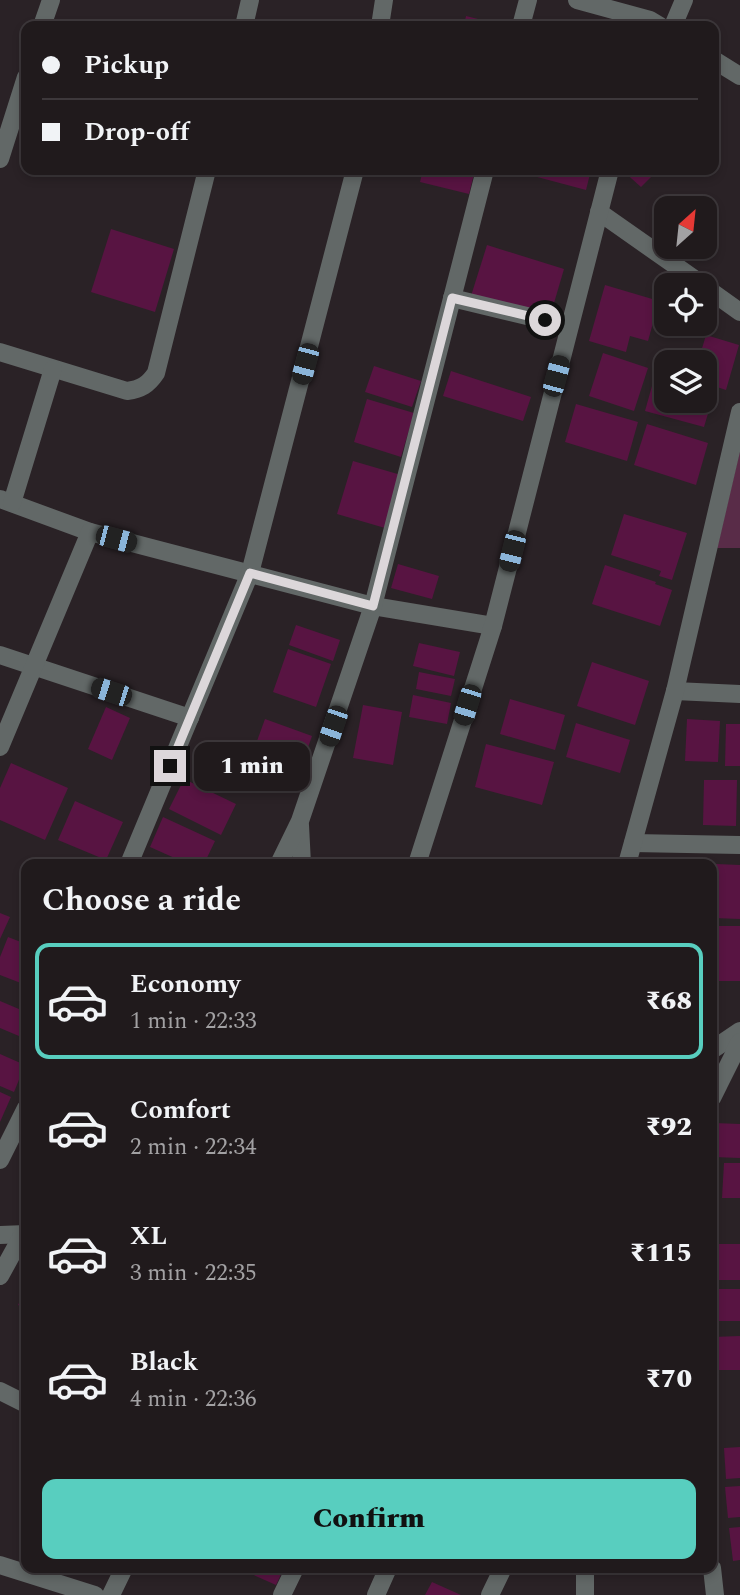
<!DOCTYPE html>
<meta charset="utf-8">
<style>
body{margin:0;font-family:Spectral,serif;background:#2d2729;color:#f1f3f6;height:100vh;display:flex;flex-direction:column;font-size:26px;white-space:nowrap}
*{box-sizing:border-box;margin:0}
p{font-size:23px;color:#a2a1a3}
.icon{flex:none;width:38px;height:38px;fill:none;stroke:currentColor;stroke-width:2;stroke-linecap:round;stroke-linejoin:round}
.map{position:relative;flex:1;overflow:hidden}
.panel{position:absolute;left:21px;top:859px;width:696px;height:714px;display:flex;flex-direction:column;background:#201a1c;border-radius:14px;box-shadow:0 4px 10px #0003,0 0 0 2px #3d383b}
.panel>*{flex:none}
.guide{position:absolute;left:21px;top:21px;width:698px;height:154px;border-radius:14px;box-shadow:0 4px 10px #0003,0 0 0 2px #3d383b;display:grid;align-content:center;height:154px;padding:0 21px;background:#201a1c}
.needle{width:46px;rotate:27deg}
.buttons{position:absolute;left:654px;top:196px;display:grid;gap:14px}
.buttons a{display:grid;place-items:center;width:63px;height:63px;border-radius:14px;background:#201a1c;box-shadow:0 4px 10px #0003,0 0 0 2px #3d383b;font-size:35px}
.end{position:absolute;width:32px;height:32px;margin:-16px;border:9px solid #dcd7da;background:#111;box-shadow:0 0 0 4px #111}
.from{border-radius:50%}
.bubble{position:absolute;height:49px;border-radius:14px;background:#201a1c;box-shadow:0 4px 10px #0003,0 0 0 2px #3d383b;font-size:23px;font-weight:800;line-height:49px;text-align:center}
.car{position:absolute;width:21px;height:42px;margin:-21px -10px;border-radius:9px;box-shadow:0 0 5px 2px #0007;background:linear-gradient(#222 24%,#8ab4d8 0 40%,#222 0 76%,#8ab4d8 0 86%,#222 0)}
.guide b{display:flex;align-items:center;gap:24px;height:66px;font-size:26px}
.guide b+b{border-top:2px solid #3d383b}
.guide i{width:18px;height:18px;background:#f1f3f6}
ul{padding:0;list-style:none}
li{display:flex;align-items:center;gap:21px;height:116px;margin:0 14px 10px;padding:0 7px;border:4px solid transparent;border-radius:14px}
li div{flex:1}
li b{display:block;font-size:26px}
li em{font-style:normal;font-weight:800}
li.active{border-color:#58cebf}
li>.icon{width:63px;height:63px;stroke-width:1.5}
h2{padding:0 21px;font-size:32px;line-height:84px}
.primary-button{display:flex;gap:14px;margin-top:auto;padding:14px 21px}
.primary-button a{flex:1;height:80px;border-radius:14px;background:#58cebf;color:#111;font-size:28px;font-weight:800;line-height:80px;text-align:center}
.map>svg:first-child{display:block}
.green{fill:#592c48}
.building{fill:#581442}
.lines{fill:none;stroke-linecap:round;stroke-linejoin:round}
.minor{stroke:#626867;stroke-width:18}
.route{stroke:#dcd7da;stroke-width:9}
</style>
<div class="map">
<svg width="740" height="1595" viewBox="0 0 740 1595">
<rect width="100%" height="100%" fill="#2a2226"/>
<polygon class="green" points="740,450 740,548 717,548"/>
<g class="building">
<polygon points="466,16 502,25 501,26 464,26"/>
<polygon points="423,170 475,170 469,194 420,182"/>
<polygon points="511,170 591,170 586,190"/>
<polygon points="622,170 658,170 641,187"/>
<polygon points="111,229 174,249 155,312 91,292"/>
<polygon points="487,245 564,269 549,320 471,296"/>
<polygon points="605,285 659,301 648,341 630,336 626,352 589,341"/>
<polygon points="706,335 739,345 726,390 705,383 705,362 698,362"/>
<polygon points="603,353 648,368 634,411 589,396"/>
<polygon points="374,366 421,381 412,407 365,392"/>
<polygon points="657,368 667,371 667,401 705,401 705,398 712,400 704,427 645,411"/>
<polygon points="451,371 531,397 523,421 443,396"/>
<polygon points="367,399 414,413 401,457 354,442"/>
<polygon points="576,404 638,422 627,461 565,442"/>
<polygon points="647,424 708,443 696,485 634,465"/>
<polygon points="353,461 401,475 385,528 337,514"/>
<polygon points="624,514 687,533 672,580 659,576 661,571 611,555"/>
<polygon points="398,564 439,576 432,599 391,588"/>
<polygon points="605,565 656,582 655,584 672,590 660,626 592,604"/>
<polygon points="296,625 340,640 333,661 289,645"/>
<polygon points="419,643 460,652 454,676 413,666"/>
<polygon points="288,649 331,664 316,707 273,692"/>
<polygon points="592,662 649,681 635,725 577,706"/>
<polygon points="419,672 455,679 451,696 416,689"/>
<polygon points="413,695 451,703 447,724 409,717"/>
<polygon points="510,699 565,715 555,750 500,734"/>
<polygon points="363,705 402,712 393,765 353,758"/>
<polygon points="106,707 130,718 112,760 88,749"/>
<polygon points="265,719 312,736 304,759 257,741"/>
<polygon points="687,719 720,721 718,762 685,761"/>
<polygon points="576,723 630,740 620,773 566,757"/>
<polygon points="726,724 740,724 740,766 725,766"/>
<polygon points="486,744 554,762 542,805 475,787"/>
<polygon points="11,763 68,788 45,840 0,820 0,788"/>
<polygon points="184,779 236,804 221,835 169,809"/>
<polygon points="704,780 737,780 736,826 703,825"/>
<polygon points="75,801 123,822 106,860 58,840"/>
<polygon points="163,817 215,841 204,864 188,864 150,847"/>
<polygon points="716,864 740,865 740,919 714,918"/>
<polygon points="0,913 10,917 0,939"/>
<rect x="712" y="926" width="28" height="55"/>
<polygon points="8,937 26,944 26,985 0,975 0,957"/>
<polygon points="0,1001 26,1012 26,1039 0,1028"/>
<polygon points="0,1054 25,1065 14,1092 0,1086"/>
<polygon points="0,1092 11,1097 0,1122"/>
<polygon points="714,1123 740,1124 740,1158 713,1157"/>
<polygon points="724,1163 740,1163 740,1198 722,1198"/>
<polygon points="716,1244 740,1244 740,1280 717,1280"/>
<polygon points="26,1289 26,1309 18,1305"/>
<polygon points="718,1289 740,1289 740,1321 719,1321"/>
<polygon points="740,1336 740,1370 713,1370 712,1337"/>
<polygon points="740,1447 740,1478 726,1479 724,1448"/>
<polygon points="740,1486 740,1517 728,1518 725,1487"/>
<polygon points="740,1527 740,1560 733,1561 729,1528"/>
<polygon points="238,1568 284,1568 276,1585"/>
<polygon points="432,1582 461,1595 425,1595"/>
</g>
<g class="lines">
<g class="minor">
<polyline points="577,0 650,20 660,26"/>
<polyline points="42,26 51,0"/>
<polyline points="244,26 250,0"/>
<polyline points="380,26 384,0"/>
<polyline points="521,26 528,0"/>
<polyline points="673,26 684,0"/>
<polyline points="714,60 740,76"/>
<polyline points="0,159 26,77"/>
<polyline points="599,212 703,285"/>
<polyline points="705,287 740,312"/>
<polyline points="452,298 569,326"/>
<path d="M0,352l127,39c14,-2 21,-6 29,-18l51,-203"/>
<polyline points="0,499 90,532 373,606 493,626"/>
<polyline points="12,503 53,369"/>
<polyline points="0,655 190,718"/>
<polyline points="675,691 740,694"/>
<polyline points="0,747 90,532"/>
<polyline points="300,825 302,864"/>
<polyline points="633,843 740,845"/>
<polyline points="129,864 250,573 355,170"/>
<polyline points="279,864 300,821 373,606 485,170"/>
<polyline points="417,864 493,626 610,170"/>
<polyline points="627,864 675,691 740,412"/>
<polyline points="712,1050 740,1031"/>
<polyline points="712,1098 740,1042"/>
<polyline points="0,1160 26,1108"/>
<polyline points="0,1235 26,1234"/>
<polyline points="0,1276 23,1234"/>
<polyline points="0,1391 26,1404"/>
<polyline points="0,1565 95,1595"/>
<polyline points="585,1568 585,1595"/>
<polyline points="712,1568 715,1595"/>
<polyline points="111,1595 124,1568"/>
<polyline points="282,1595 295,1568"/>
<polyline points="376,1595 388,1568"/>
<polyline points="490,1595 503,1568"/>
</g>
</g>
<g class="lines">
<polyline class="route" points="170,766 250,573 373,606 452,298 545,320"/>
</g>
</svg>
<div class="buttons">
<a><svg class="needle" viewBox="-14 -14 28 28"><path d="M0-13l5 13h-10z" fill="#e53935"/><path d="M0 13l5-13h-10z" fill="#a2a1a3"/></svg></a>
<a><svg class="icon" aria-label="locate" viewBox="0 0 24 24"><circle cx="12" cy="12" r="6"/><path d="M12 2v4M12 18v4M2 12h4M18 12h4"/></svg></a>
<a><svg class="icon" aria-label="layers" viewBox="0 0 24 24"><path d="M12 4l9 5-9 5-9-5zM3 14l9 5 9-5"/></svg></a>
</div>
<i class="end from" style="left:545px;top:320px"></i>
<i class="end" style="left:170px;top:766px"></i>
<div class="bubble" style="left:194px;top:742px;width:116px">1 min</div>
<i class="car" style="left:305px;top:364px;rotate:195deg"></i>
<i class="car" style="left:556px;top:376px;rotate:15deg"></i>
<i class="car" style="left:116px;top:539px;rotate:105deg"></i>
<i class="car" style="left:512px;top:551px;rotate:194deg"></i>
<i class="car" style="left:111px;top:692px;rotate:288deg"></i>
<i class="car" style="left:467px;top:705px;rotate:197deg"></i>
<i class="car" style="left:333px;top:726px;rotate:199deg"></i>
<div class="guide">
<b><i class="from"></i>Pickup</b>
<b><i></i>Drop-off</b>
</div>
<section class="panel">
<h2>Choose a ride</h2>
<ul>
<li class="active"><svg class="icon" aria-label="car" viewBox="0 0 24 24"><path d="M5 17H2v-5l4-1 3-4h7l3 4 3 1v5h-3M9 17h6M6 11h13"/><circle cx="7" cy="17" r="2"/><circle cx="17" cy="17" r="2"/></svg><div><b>Economy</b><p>1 min · 22:33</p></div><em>₹68</em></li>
<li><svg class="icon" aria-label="car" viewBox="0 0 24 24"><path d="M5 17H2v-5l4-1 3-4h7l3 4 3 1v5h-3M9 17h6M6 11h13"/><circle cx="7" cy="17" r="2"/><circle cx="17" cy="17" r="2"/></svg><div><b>Comfort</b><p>2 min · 22:34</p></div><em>₹92</em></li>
<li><svg class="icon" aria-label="car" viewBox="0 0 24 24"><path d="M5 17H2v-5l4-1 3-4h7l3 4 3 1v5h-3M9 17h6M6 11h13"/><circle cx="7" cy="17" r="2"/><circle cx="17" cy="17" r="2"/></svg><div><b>XL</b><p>3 min · 22:35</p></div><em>₹115</em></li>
<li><svg class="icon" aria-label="car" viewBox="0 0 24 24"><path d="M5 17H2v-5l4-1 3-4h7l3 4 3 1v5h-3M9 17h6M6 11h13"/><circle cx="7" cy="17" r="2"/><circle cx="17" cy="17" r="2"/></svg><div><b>Black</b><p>4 min · 22:36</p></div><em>₹70</em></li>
</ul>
<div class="primary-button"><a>Confirm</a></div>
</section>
</div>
